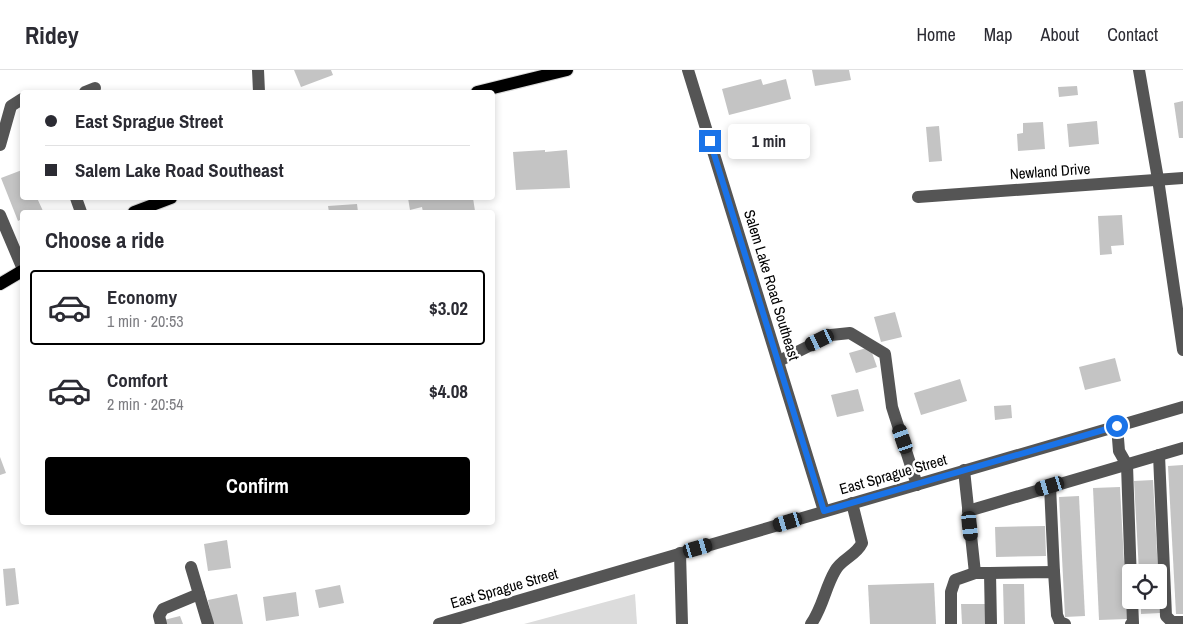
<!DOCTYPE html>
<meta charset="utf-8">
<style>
body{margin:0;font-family:"Archivo Narrow",sans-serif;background:#f2f2f3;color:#2b2b33;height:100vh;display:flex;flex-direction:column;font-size:19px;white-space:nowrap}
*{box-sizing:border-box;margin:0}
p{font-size:16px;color:#7c7c81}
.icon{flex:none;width:28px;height:28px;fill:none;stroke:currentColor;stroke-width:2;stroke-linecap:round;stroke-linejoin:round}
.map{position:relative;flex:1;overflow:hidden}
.panel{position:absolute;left:20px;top:140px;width:475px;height:315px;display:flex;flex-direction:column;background:#fff;border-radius:5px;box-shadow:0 2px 8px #0003}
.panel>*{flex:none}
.banner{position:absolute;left:20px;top:20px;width:475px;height:110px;border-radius:5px;box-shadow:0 2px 8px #0003;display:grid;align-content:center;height:110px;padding:0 25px;background:#fff}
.buttons{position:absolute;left:1122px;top:494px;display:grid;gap:10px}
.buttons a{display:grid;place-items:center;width:45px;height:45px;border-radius:5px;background:#fff;box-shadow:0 2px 8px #0003;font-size:25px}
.end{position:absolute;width:22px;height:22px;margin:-11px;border:6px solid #1a73e8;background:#fff;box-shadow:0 0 0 2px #fff}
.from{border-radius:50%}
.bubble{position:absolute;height:35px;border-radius:5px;background:#fff;box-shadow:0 2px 8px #0003;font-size:16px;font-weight:700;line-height:35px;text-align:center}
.car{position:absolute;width:15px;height:30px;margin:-15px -8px;border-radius:6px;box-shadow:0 0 4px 1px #0007;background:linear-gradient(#222 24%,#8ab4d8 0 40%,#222 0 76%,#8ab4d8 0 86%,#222 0)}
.banner b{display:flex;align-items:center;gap:18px;height:48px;font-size:19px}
.banner b+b{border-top:1px solid #e1e1e2}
.banner i{width:12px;height:12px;background:#2b2b33}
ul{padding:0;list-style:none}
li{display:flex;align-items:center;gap:15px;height:75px;margin:0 10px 8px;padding:0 15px;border:2px solid transparent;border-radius:5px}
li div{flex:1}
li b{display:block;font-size:19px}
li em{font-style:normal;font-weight:700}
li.current{border-color:#000}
li>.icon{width:45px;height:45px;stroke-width:1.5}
h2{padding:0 25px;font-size:22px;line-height:60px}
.button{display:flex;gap:10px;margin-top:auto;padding:10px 25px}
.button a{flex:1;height:58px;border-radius:5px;background:#000;color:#fff;font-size:20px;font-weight:700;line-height:58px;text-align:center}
header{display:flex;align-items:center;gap:30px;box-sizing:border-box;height:70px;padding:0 25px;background:#fff;border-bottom:1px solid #e1e1e2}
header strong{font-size:24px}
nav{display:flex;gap:28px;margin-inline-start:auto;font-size:18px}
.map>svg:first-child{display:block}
.green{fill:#dcdcdc}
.building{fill:#c4c4c4}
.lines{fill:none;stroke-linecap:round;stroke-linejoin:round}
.major-casing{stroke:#dbdbdb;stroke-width:14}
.minor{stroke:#555;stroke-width:12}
.major{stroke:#000;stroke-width:12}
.route{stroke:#1a73e8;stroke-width:6}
.labels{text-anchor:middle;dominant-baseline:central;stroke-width:5;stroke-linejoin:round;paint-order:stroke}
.street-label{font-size:15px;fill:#000;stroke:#fff}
</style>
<header>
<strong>Ridey</strong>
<nav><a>Home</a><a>Map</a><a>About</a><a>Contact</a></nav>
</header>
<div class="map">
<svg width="1183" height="554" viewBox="0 0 1183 554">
<rect width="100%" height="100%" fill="#fff"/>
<polygon class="green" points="635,524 637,554 524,554"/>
<g class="building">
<polygon points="294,0 331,0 333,5 301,17"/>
<polygon points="812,0 849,0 851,10 815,16"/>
<polygon points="761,9 763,15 786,9 791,29 729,45 722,19"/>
<polygon points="1077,16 1078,25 1059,27 1058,17"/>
<polygon points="1183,31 1183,68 1179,68 1174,33"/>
<polygon points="1097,51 1099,74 1069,77 1067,54"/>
<polygon points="1043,52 1045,79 1018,81 1017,64 1023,63 1023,53"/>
<polygon points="939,56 942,91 929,92 926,57"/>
<polygon points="545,80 545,82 567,80 570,118 516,120 513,82"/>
<polygon points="22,100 22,128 37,128 43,141 22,142 22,149 18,151 1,108"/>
<polygon points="408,128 473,128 475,141 423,142 422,137 410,140"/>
<polygon points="357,134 358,142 329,142 328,136"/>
<polygon points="1122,145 1124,175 1111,176 1112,184 1100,185 1098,146"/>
<polygon points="895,242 902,267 881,272 874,247"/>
<polygon points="870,277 877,297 856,303 849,283"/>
<polygon points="1115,288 1121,311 1085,320 1079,297"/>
<polygon points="960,309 967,331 921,345 914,323"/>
<polygon points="858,319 864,341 837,347 831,325"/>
<polygon points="1011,335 1012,348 995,350 994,336"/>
<polygon points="0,387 6,403 0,405"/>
<polygon points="1183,395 1183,544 1176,544 1168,396"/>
<polygon points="1153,410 1158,502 1139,502 1134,411"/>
<polygon points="1120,417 1127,549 1099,550 1093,418"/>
<polygon points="1079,426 1085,546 1065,547 1059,427"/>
<polygon points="1045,456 1046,486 996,487 995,457"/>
<polygon points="227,470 231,498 208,501 204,474"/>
<polygon points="15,498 19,534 6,536 3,499"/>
<polygon points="934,513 936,554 870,554 868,515"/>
<polygon points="1003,514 1024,514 1025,554 1004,554"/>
<polygon points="340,515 344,533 319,538 315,520"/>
<polygon points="296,522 299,546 266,551 263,527"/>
<polygon points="237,524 243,554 213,554 208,530"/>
<polygon points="1141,530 1159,530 1160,543 1141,544"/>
<polygon points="961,534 987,534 987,554 962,554"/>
<polygon points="180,546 183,554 165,554 164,550"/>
</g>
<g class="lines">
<defs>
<g id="major">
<polyline points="477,22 567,0"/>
<polyline points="134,142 171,128"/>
<polyline points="0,214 22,201"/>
</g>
</defs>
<use href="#major" class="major-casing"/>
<g class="minor">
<polyline points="258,0 259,22"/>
<polyline points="688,0 824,441"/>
<polyline points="1139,0 1158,109 1183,280"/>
<polyline points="85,22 95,18"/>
<polyline points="0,75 11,36 22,29"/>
<polyline points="918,127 1183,108"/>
<polyline points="76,128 81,142"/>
<polyline points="0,145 22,197"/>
<polyline points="779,291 831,265 850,263 885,284 892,337 917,415"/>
<polyline points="1117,356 1119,381 1127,395 1131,512"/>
<polyline points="1159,385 1166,546 1172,552 1183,552"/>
<polyline points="964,400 975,503"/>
<polyline points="1050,416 1054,502"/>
<polyline points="968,441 1183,378"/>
<polyline points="680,483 682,554"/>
<polyline points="191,497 208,554"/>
<polyline points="990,503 1054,502 1057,545 1060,552 1065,554"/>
<polyline points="161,554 159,546 163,539 199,524"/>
<polyline points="439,554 1183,337"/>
<path d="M811,554c12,-17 14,-36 24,-53 6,-12 21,-15 27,-28l-10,-40"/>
<polyline points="951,554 951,522 955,510 975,503 990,503 991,554"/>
<polyline points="1131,554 1133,553 1132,530"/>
</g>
<use href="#major" class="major"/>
</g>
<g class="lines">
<polyline class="route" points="710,71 824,441 1117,356"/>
</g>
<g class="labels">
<g class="street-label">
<text transform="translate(1050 101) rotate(-4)">Newland Drive</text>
<text transform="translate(772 215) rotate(73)">Salem Lake Road Southeast</text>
<text transform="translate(893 404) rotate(-16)">East Sprague Street</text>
<text transform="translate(504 518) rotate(-16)">East Sprague Street</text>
</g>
</g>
</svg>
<div class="buttons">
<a><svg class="icon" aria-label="locate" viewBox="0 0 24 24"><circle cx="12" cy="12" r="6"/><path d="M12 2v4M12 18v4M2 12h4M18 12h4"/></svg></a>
</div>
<i class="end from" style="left:1117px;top:356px"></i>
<i class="end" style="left:710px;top:71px"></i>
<div class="bubble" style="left:728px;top:54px;width:82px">1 min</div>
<i class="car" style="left:820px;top:270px;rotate:244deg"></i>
<i class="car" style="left:903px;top:369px;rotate:341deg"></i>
<i class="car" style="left:1050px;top:416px;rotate:253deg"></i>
<i class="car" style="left:788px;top:452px;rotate:253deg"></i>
<i class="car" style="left:970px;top:456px;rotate:174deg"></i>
<i class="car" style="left:698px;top:478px;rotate:74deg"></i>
<div class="banner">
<b><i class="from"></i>East Sprague Street</b>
<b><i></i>Salem Lake Road Southeast</b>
</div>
<section class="panel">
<h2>Choose a ride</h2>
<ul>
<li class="current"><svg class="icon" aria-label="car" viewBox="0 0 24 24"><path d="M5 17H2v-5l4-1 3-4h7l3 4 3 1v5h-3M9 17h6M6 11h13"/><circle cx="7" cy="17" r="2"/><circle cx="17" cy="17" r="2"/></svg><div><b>Economy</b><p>1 min · 20:53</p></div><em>$3.02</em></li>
<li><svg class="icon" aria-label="car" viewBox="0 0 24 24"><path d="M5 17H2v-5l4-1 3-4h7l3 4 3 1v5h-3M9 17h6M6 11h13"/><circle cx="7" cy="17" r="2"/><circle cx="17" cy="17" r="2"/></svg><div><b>Comfort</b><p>2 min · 20:54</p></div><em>$4.08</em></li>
</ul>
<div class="button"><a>Confirm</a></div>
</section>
</div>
